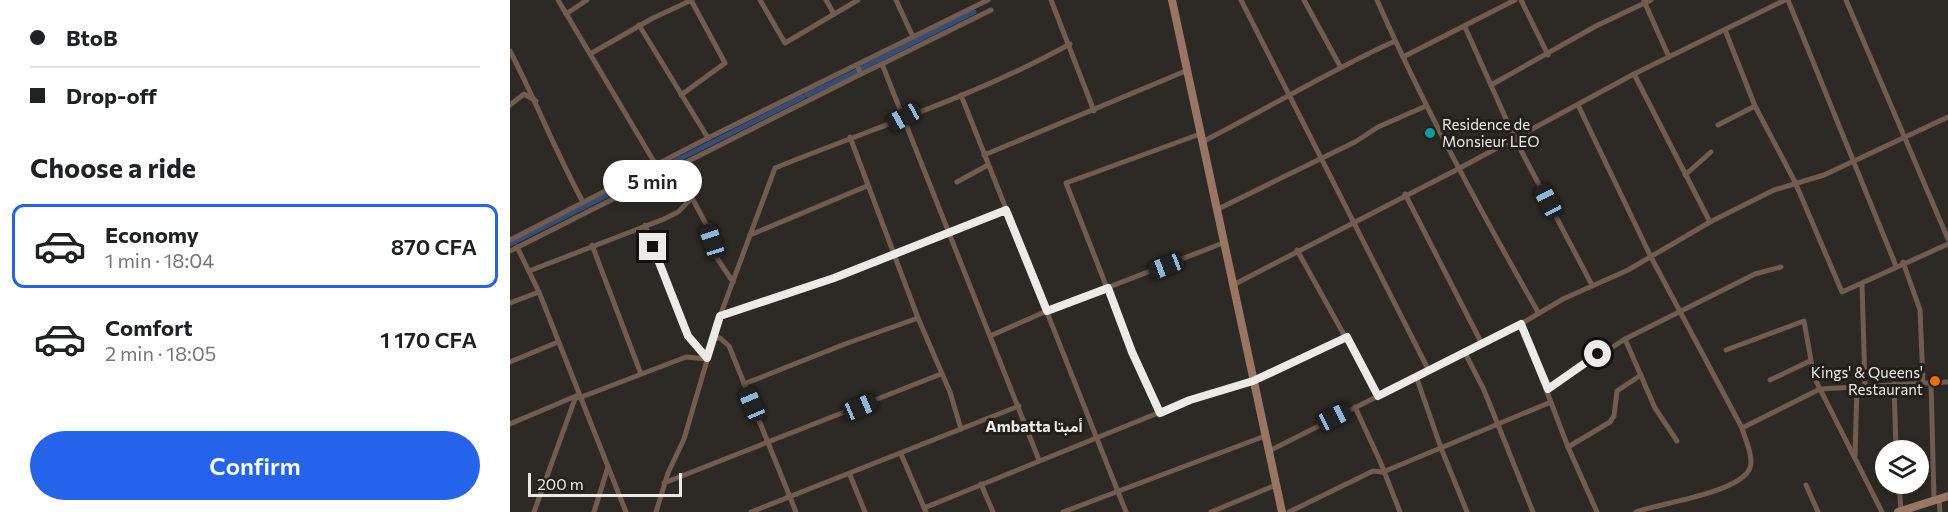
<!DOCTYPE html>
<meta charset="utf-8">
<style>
body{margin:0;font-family:Commissioner,Vazirmatn,sans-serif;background:#f2f2f2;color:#202124;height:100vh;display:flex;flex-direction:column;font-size:22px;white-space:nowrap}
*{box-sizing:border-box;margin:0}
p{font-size:20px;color:#757577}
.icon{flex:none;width:33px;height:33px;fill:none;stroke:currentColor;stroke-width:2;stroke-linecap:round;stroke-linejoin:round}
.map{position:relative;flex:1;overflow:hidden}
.drawer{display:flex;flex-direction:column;background:#fff;width:510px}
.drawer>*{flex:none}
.guide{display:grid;align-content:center;height:132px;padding:0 30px;background:#fff}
.fabs{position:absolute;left:1365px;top:440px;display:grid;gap:12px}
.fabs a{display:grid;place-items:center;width:54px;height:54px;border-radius:50%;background:#fff;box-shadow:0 3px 9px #0003;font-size:30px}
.scale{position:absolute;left:18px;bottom:15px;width:154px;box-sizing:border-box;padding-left:6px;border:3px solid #eceae6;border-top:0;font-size:16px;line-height:21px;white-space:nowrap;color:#eceae6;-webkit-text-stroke:4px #23201b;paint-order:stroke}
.end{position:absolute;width:27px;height:27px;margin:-14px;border:8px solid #eceae6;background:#111;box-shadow:0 0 0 3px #111}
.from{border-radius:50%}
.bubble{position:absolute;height:42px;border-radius:21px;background:#fff;box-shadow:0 3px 9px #0003;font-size:20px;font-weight:600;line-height:42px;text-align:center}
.car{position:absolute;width:18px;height:36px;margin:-18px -9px;border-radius:8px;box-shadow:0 0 4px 2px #0007;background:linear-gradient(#222 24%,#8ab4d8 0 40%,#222 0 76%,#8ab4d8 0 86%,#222 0)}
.guide b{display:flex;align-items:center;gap:21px;height:57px;font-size:22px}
.guide b+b{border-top:2px solid #e0e0e0}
.guide i{width:15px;height:15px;background:#202124}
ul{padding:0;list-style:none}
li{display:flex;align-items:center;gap:18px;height:84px;margin:0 12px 9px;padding:0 18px;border:3px solid transparent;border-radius:12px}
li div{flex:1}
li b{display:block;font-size:22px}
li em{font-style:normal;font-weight:600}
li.current{border-color:#2563eb}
li>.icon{width:54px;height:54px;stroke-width:1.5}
h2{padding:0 30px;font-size:27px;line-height:72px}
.primary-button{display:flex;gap:12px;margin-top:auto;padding:12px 30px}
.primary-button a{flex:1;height:69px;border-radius:36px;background:#2563eb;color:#fff;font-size:24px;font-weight:600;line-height:69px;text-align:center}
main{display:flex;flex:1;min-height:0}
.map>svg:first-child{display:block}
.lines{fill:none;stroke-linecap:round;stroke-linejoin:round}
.canal{stroke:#344e79;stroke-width:5}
.street{stroke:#725b4f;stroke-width:5}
.secondary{stroke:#997563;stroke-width:8}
.route{stroke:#eceae6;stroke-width:8}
.culture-dot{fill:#0f9aa8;stroke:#23201b;stroke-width:2}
.food-dot{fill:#e8710a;stroke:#23201b;stroke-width:2}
.labels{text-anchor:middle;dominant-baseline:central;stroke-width:6;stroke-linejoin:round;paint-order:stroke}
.poi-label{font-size:15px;fill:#eceae6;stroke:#23201b;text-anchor:start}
.neighbourhood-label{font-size:16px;font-weight:bold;fill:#eceae6;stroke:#23201b}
</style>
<main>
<section class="drawer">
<div class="guide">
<b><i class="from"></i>BtoB</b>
<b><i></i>Drop-off</b>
</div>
<h2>Choose a ride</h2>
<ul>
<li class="current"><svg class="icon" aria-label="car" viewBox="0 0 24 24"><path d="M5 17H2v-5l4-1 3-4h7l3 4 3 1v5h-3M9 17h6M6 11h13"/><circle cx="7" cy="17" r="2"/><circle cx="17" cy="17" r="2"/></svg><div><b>Economy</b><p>1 min · 18:04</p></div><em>870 CFA</em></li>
<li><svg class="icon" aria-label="car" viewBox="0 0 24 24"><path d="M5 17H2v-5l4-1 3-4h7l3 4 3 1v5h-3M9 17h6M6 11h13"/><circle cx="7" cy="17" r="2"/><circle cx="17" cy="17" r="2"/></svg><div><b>Comfort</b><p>2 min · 18:05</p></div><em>1 170 CFA</em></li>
</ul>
<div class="primary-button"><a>Confirm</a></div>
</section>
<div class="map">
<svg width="1438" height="512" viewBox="0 0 1438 512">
<rect width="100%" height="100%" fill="#2d2a25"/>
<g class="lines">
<g class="canal">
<polyline points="352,68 464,12"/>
<polyline points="297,95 347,71"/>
<polyline points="0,244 293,97"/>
</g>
<g class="street">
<polyline points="48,0 146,165"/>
<polyline points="250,0 275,43 348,0"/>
<polyline points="316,0 324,14"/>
<polyline points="386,0 403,37"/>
<polyline points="541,0 584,111"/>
<polyline points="731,0 918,369"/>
<polyline points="794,0 830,66"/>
<path d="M867,0c47,107 103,210 161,312"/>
<polyline points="1011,0 1038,55"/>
<polyline points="1278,0 1386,266"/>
<polyline points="1336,0 1438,239"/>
<polyline points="1134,1 1159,57"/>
<polyline points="56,14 77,0"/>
<polyline points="129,25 198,138"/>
<polyline points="955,27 1005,139 1082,285"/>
<polyline points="1215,30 1245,106 1285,182 1332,292 1438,244"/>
<path d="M0,51c26,50 46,102 73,151"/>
<polyline points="80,54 143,18 182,0"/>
<polyline points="893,57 1005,0"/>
<polyline points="372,64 481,10"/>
<polyline points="351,74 372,64 529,460"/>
<polyline points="1124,74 1200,222"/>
<polyline points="981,85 1086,26 1141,0"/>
<polyline points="171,95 215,63 181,0"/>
<polyline points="451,95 616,512"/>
<polyline points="0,105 14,94 26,101"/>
<path d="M1068,105l73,152 91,171c3,11 12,29 8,40 -10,25 -90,35 -114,44"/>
<polyline points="1208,125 1245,106"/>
<polyline points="340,137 408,318 440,392 451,429"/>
<path d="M692,142c65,-33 127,-71 193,-101"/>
<polyline points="474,155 678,70"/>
<polyline points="173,164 182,198 196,224 207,258 223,282"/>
<polyline points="1175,175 1201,152"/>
<polyline points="447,182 478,165"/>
<polyline points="895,194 971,342"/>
<polyline points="706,210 845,142 868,127 916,106"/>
<polyline points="135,225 178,336 197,359"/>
<polyline points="240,235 357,186"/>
<polyline points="0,240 198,138 478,0"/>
<polyline points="82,245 131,374"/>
<polyline points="7,247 29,292 116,512"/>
<polyline points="787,250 868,396"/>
<polyline points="0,251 351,74 347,65"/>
<polyline points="1393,262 1410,310 1413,382"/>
<polyline points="19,271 154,219 168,212 182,198"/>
<polyline points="1352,284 1355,385"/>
<polyline points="723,285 950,168 1124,74 1275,0"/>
<polyline points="0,303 29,292"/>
<polyline points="210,316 323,278 496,210"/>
<polyline points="1011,324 1058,447 1087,512"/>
<polyline points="480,336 537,311 713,243"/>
<polyline points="203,339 210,338 219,346 286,512"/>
<polyline points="1115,339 1145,408 1167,441"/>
<polyline points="1216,350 1294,321 1304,377 1372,512"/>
<polyline points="954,351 974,390 1023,512"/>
<polyline points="0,362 48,342"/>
<polyline points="906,376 931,448 957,512"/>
<polyline points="1260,380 1300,361"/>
<polyline points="1421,382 1424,499"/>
<polyline points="234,384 335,344 408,318"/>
<polyline points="1384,384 1386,450"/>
<polyline points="1038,389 1115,339 1245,274 1271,267"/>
<polyline points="845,407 870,461 890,512"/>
<polyline points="650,413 622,352 556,183 690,134"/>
<polyline points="0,424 66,396 69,398 176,357 197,359"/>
<polyline points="1232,428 1310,389 1438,382"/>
<polyline points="1058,447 1100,422 1104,416 1107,391 1131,375"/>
<polyline points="759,451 1011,324 1053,299 1118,270 1200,222 1264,190 1314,175 1438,117"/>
<polyline points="391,454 416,512"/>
<polyline points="1345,456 1347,386"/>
<polyline points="340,475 355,512"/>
<polyline points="154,483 431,374"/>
<polyline points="1389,483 1391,511"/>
<polyline points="471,484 483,512"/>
<polyline points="1296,485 1308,512"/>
<polyline points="1429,498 1430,512"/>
<polyline points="414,508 680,400 743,381 837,337"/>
<polyline points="24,512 66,396"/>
<polyline points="84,512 98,467"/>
<path d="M146,512l12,-39 16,-34 36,-123 55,-148c98,-40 201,-72 295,-124"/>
<polyline points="241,512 509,406"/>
<polyline points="553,512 755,436"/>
<polyline points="701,512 766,485"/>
<polyline points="779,512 863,471 873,472 1041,402"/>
</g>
<g class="secondary">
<polyline points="662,0 772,512"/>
<polyline points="1388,512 1438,496"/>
</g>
</g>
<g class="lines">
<polyline class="route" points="143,247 178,336 197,358 210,316 324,278 496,210 537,311 598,288 622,352 650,413 680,400 743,381 837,337 868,396 1011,324 1038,389 1088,354"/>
</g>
<circle class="culture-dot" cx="920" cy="133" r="6"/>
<circle class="food-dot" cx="1425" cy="381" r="6"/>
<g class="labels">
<g class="poi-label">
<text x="932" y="124">Residence de<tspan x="932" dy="17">Monsieur LEO</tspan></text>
<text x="1413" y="372" text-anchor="end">Kings' &amp; Queens'<tspan x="1413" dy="17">Restaurant</tspan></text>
</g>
<g class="neighbourhood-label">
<text x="524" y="425">Ambatta أمبتا</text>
</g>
</g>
</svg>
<div class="fabs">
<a><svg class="icon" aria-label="layers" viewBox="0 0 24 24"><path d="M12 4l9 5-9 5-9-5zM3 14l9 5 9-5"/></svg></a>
</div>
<div class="scale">200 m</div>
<i class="end from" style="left:1088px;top:354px"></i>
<i class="end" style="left:143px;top:247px"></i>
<div class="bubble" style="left:93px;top:160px;width:99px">5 min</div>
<i class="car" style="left:394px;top:117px;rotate:241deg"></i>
<i class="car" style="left:1038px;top:201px;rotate:332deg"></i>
<i class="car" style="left:202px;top:241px;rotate:342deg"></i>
<i class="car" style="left:656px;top:266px;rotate:249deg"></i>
<i class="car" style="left:242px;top:404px;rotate:337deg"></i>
<i class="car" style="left:350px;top:407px;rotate:67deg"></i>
<i class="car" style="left:824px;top:417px;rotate:63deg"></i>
</div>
</main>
